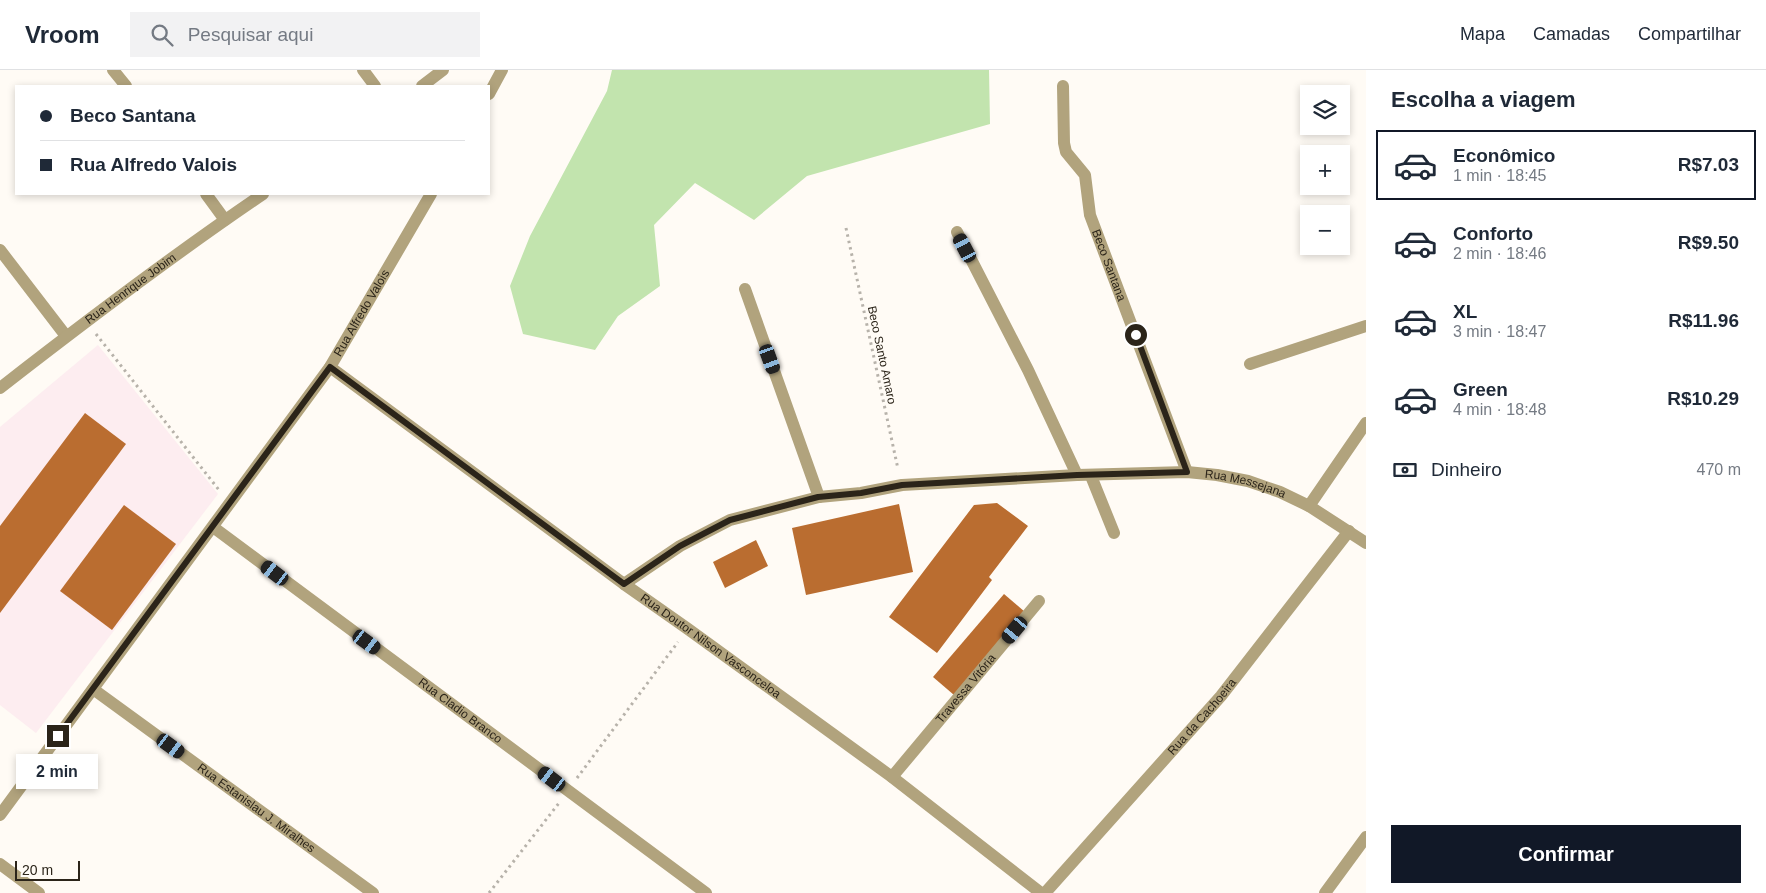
<!DOCTYPE html>
<html lang="pt">
<meta charset="utf-8">
<style>
body{margin:0;font-family:Helvetica,sans-serif;background:#f2f2f3;color:#1f2937;height:100vh;display:flex;flex-direction:column;font-size:19px;white-space:nowrap}
*{box-sizing:border-box;margin:0}
p{font-size:16px;color:#747a83}
.icon{flex:none;width:28px;height:28px;fill:none;stroke:currentColor;stroke-width:2;stroke-linecap:round;stroke-linejoin:round}
.map{position:relative;flex:1;overflow:hidden}
.details{display:flex;flex-direction:column;background:#fff;width:400px}
.details>*{flex:none}
.banner{position:absolute;left:15px;top:15px;width:475px;height:110px;border-radius:0px;box-shadow:0 2px 8px #0003;display:grid;align-content:center;height:110px;padding:0 25px;background:#fff}
.tools{position:absolute;left:1300px;top:15px;display:grid;gap:10px}
.tools a{display:grid;place-items:center;width:50px;height:50px;border-radius:0px;background:#fff;box-shadow:0 2px 8px #0003;font-size:25px}
.scale{position:absolute;left:15px;bottom:12px;width:65px;box-sizing:border-box;padding-left:5px;border:2px solid #2b2419;border-top:0;font-size:14px;line-height:18px;white-space:nowrap;color:#2b2419;-webkit-text-stroke:4px #fffbf5;paint-order:stroke}
.end{position:absolute;width:22px;height:22px;margin:-11px;border:6px solid #2b2419;background:#fff;box-shadow:0 0 0 2px #fff}
.from{border-radius:50%}
.bubble{position:absolute;height:35px;border-radius:0px;background:#fff;box-shadow:0 2px 8px #0003;font-size:16px;font-weight:700;line-height:35px;text-align:center}
.car{position:absolute;width:15px;height:30px;margin:-15px -8px;border-radius:6px;box-shadow:0 0 4px 1px #0007;background:linear-gradient(#222 24%,#8ab4d8 0 40%,#222 0 76%,#8ab4d8 0 86%,#222 0)}
.banner b{display:flex;align-items:center;gap:18px;height:48px;font-size:19px}
.banner b+b{border-top:1px solid #e0e1e3}
.banner i{width:12px;height:12px;background:#1f2937}
ul{padding:0;list-style:none}
li{display:flex;align-items:center;gap:15px;height:70px;margin:0 10px 8px;padding:0 15px;border:2px solid transparent;border-radius:0px}
li div{flex:1}
li b{display:block;font-size:19px}
li em{font-style:normal;font-weight:700}
li.current{border-color:#111827}
li>.icon{width:45px;height:45px;stroke-width:1.5}
h2{padding:0 25px;font-size:22px;line-height:60px}
.pay{display:flex;align-items:center;gap:12px;height:55px;padding:0 25px;font-size:19px}
.pay p{margin-inline-start:auto}
.button{display:flex;gap:10px;margin-top:auto;padding:10px 25px}
.button a{flex:1;height:58px;border-radius:0px;background:#111827;color:#fff;font-size:20px;font-weight:700;line-height:58px;text-align:center}
header{display:flex;align-items:center;gap:30px;box-sizing:border-box;height:70px;padding:0 25px;background:#fff;border-bottom:1px solid #e0e1e3}
header strong{font-size:24px}
nav{display:flex;gap:28px;margin-inline-start:auto;font-size:18px}
.search{width:350px;height:45px;background:#f2f2f3;display:flex;align-items:center;gap:12px;box-sizing:border-box;padding:0 18px;border-radius:0px;color:#747a83;font-size:19px}
main{display:flex;flex:1;min-height:0}
.map>svg:first-child{display:block}
.education{fill:#fdedf0}
.green{fill:#c2e4ae}
.building{fill:#ba6d30}
.lines{fill:none;stroke-linecap:round;stroke-linejoin:round}
.path{stroke:#b7b2aa;stroke-width:3;stroke-dasharray:2.5 4;stroke-linecap:butt}
.minor{stroke:#b1a37d;stroke-width:12}
.route{stroke:#2b2419;stroke-width:6}
.labels{text-anchor:middle;dominant-baseline:central;stroke-width:4;stroke-linejoin:round;paint-order:stroke}
.street-label{font-size:12px;fill:#2b2419;stroke:#fffbf5}
</style>
<header>
<strong>Vroom</strong>
<div class="search"><svg class="icon" aria-label="search" viewBox="0 0 24 24"><circle cx="10" cy="10" r="6"/><path d="M15 15l6 6"/></svg>Pesquisar aqui</div>
<nav><a>Mapa</a><a>Camadas</a><a>Compartilhar</a></nav>
</header>
<main>
<div class="map">
<svg width="1366" height="823" viewBox="0 0 1366 823">
<rect width="100%" height="100%" fill="#fffbf5"/>
<polygon class="education" points="98,275 218,424 36,663 0,635 0,357"/>
<polygon class="green" points="612,0 989,0 990,54 807,106 754,150 695,113 654,155 660,216 618,246 595,280 523,264 510,216 530,166 607,21"/>
<g class="building">
<polygon points="85,343 126,374 0,543 0,456"/>
<polygon points="997,433 1028,456 989,507 992,510 937,583 889,547 974,435"/>
<polygon points="899,434 913,502 806,525 792,458"/>
<polygon points="124,435 176,474 112,560 60,521"/>
<polygon points="756,470 768,496 725,518 713,492"/>
<polygon points="1004,524 1025,542 954,625 933,607"/>
</g>
<g class="lines">
<g class="path">
<polyline points="846,158 898,399"/>
<polyline points="96,264 219,420"/>
<polyline points="577,708 678,572"/>
<polyline points="489,823 559,733"/>
</g>
<g class="minor">
<polyline points="113,0 126,16"/>
<polyline points="363,0 375,16"/>
<polyline points="422,16 443,0"/>
<path id="s1" d="M1063,16l1,57 2,9 19,23 5,40 97,257"/>
<polyline points="489,24 502,0"/>
<polyline points="206,124 225,150"/>
<polyline points="957,162 1028,300 1077,405"/>
<polyline points="0,180 66,266"/>
<polyline points="745,219 819,427"/>
<polyline points="1250,294 1366,256"/>
<path id="s2" d="M330,297l294,217 64,45 204,148 149,116"/>
<path id="s3" d="M0,318c86,-67 173,-133 263,-194"/>
<polyline points="1091,406 1114,463"/>
<polyline points="1309,436 1366,353"/>
<path id="s4" d="M213,457l493,366"/>
<path id="s5" d="M624,514l56,-38 50,-26 89,-23 42,-4 41,-8 175,-10 110,-3 30,3 31,6 32,11 29,14 57,37"/>
<path id="s6" d="M93,619l280,204"/>
<path id="s7" d="M892,707l147,-176"/>
<path id="s8" d="M0,745l330,-448 101,-173"/>
<polyline points="0,794 39,823"/>
<path id="s9" d="M1045,823l176,-197 128,-165"/>
<polyline points="1325,823 1366,767"/>
</g>
</g>
<g class="lines">
<polyline class="route" points="58,666 330,297 624,514 680,476 730,450 818,427 861,423 902,415 1077,405 1187,402 1136,265"/>
</g>
<g class="labels">
<g class="street-label">
<text stroke="none"><textPath href="#s1" startOffset="190">Beco Santana</textPath></text>
<text stroke="none"><textPath href="#s3" startOffset="164">Rua Henrique Jobim</textPath></text>
<text stroke="none"><textPath href="#s8" startOffset="619">Rua Alfredo Valois</textPath></text>
<text transform="translate(882 285) rotate(78)">Beco Santo Amaro</text>
<text stroke="none"><textPath href="#s5" startOffset="645">Rua Messejana</textPath></text>
<text stroke="none"><textPath href="#s2" startOffset="472">Rua Doutor Nilson Vasconceloa</textPath></text>
<text stroke="none"><textPath href="#s7" startOffset="115">Travessa Vitória</textPath></text>
<text stroke="none"><textPath href="#s4" startOffset="308">Rua Cladio Branco</textPath></text>
<text stroke="none"><textPath href="#s9" startOffset="236">Rua da Cachoeira</textPath></text>
<text stroke="none"><textPath href="#s6" startOffset="202">Rua Estanislau J. Miralhes</textPath></text>
</g>
</g>
</svg>
<div class="tools">
<a><svg class="icon" aria-label="layers" viewBox="0 0 24 24"><path d="M12 4l9 5-9 5-9-5zM3 14l9 5 9-5"/></svg></a>
<a>+</a>
<a>−</a>
</div>
<div class="scale">20 m</div>
<i class="end from" style="left:1136px;top:265px"></i>
<i class="end" style="left:58px;top:666px"></i>
<div class="bubble" style="left:16px;top:684px;width:82px">2 min</div>
<i class="car" style="left:965px;top:178px;rotate:332deg"></i>
<i class="car" style="left:770px;top:289px;rotate:160deg"></i>
<i class="car" style="left:275px;top:503px;rotate:307deg"></i>
<i class="car" style="left:1015px;top:560px;rotate:220deg"></i>
<i class="car" style="left:367px;top:572px;rotate:126deg"></i>
<i class="car" style="left:171px;top:676px;rotate:126deg"></i>
<i class="car" style="left:552px;top:709px;rotate:307deg"></i>
<div class="banner">
<b><i class="from"></i>Beco Santana</b>
<b><i></i>Rua Alfredo Valois</b>
</div>
</div>
<section class="details">
<h2>Escolha a viagem</h2>
<ul>
<li class="current"><svg class="icon" aria-label="car" viewBox="0 0 24 24"><path d="M5 17H2v-5l4-1 3-4h7l3 4 3 1v5h-3M9 17h6M6 11h13"/><circle cx="7" cy="17" r="2"/><circle cx="17" cy="17" r="2"/></svg><div><b>Econômico</b><p>1 min · 18:45</p></div><em>R$7.03</em></li>
<li><svg class="icon" aria-label="car" viewBox="0 0 24 24"><path d="M5 17H2v-5l4-1 3-4h7l3 4 3 1v5h-3M9 17h6M6 11h13"/><circle cx="7" cy="17" r="2"/><circle cx="17" cy="17" r="2"/></svg><div><b>Conforto</b><p>2 min · 18:46</p></div><em>R$9.50</em></li>
<li><svg class="icon" aria-label="car" viewBox="0 0 24 24"><path d="M5 17H2v-5l4-1 3-4h7l3 4 3 1v5h-3M9 17h6M6 11h13"/><circle cx="7" cy="17" r="2"/><circle cx="17" cy="17" r="2"/></svg><div><b>XL</b><p>3 min · 18:47</p></div><em>R$11.96</em></li>
<li><svg class="icon" aria-label="car" viewBox="0 0 24 24"><path d="M5 17H2v-5l4-1 3-4h7l3 4 3 1v5h-3M9 17h6M6 11h13"/><circle cx="7" cy="17" r="2"/><circle cx="17" cy="17" r="2"/></svg><div><b>Green</b><p>4 min · 18:48</p></div><em>R$10.29</em></li>
</ul>
<div class="pay"><svg class="icon" aria-label="cash" viewBox="0 0 24 24"><path d="M3 7h18v10H3z"/><circle cx="12" cy="12" r="2"/></svg>Dinheiro<p>470 m</p></div>
<div class="button"><a>Confirmar</a></div>
</section>
</main>
